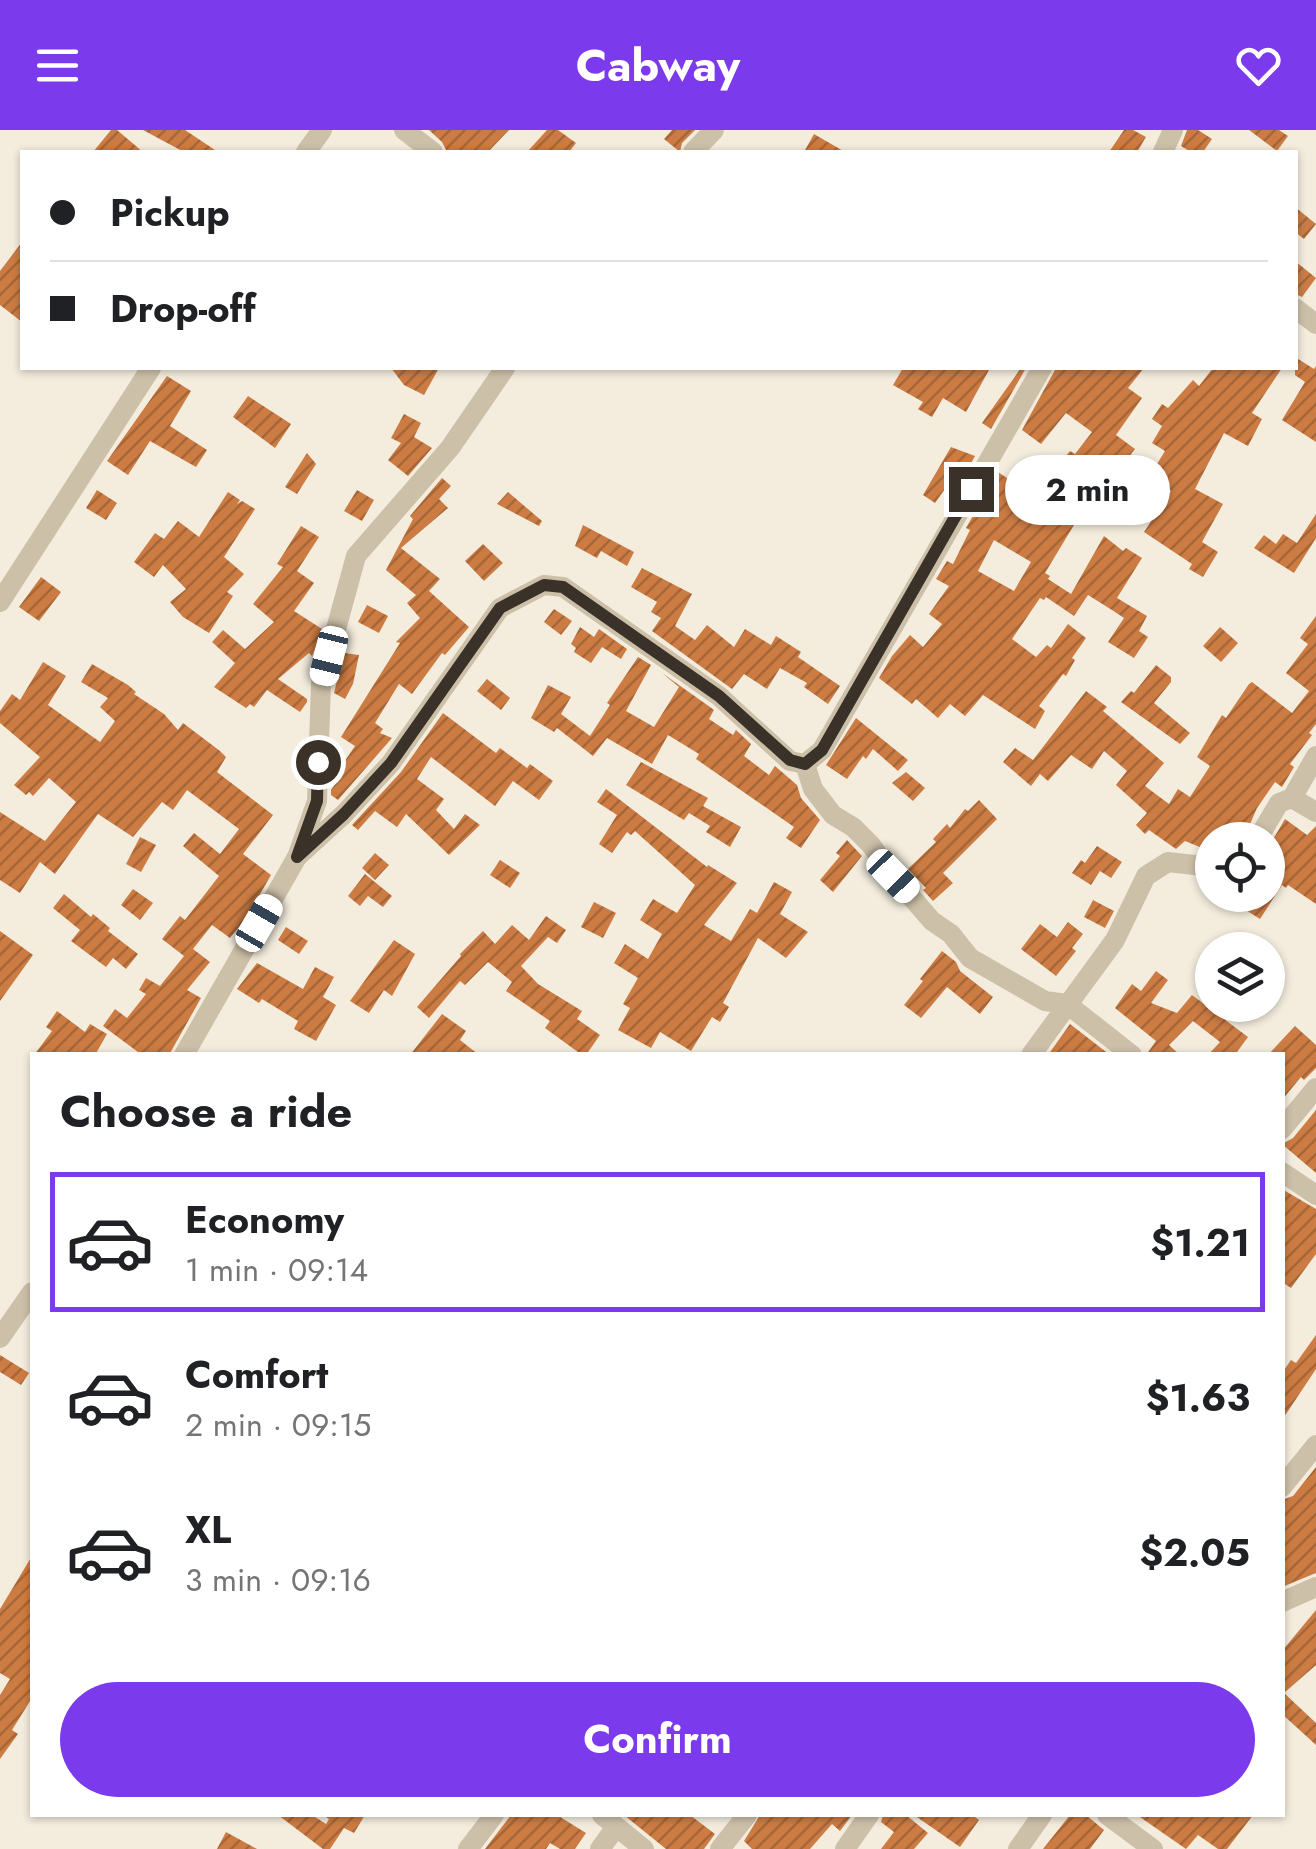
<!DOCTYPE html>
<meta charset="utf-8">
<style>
body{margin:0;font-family:Jost,sans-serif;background:#f6f6f6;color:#202124;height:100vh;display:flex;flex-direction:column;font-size:38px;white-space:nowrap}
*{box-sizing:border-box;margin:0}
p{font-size:32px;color:#757577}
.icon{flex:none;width:55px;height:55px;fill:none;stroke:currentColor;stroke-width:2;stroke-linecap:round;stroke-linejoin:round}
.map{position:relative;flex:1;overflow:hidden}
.sheet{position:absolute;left:30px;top:922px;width:1255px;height:765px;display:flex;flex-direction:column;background:#fff;border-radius:0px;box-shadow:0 2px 8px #0004}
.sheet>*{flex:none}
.guide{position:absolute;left:20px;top:20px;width:1278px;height:220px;border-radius:0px;box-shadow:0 2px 8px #0004;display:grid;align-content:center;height:220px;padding:0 30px;background:#fff}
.tools{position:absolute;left:1195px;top:692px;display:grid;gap:20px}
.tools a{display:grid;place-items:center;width:90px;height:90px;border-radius:50%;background:#fff;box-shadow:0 2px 8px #0004;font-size:50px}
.end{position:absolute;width:45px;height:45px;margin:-22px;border:12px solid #3a3129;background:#fff;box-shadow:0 0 0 5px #fff}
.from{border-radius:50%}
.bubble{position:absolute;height:70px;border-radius:35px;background:#fff;box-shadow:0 2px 8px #0004;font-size:32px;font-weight:700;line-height:70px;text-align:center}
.car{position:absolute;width:30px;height:60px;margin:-30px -15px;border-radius:12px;box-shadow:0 0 8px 2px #0007;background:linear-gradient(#fff 24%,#345 0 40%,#fff 0 76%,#345 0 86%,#fff 0)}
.guide b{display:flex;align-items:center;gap:35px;height:95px;font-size:38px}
.guide b+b{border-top:2px solid #e0e0e0}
.guide i{width:25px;height:25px;background:#202124}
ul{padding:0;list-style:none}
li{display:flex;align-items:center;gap:30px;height:140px;margin:0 20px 15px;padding:0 10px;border:5px solid transparent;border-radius:0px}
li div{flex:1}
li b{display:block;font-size:38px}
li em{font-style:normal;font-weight:700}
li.selected{border-color:#7c3aed}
li>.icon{width:90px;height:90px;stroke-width:1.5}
h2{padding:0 30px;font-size:45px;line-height:120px}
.cta{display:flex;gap:20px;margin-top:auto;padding:20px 30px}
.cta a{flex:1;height:115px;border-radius:60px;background:#7c3aed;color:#fff;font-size:40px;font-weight:700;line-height:115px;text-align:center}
header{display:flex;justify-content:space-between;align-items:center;height:130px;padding:0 30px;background:#7c3aed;color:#fff;font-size:45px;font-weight:700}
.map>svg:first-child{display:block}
.building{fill:url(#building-hatch);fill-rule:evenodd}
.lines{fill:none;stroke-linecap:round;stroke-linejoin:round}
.street{stroke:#cdc0a9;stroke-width:20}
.route{stroke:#3a3129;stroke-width:12}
</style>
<header><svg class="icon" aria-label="menu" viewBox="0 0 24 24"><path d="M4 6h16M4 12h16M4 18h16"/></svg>Cabway<svg class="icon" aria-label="heart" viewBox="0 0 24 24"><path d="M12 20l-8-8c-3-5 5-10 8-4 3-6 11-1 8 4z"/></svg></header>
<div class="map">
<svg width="1316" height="1719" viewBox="0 0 1316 1719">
<defs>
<pattern id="building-hatch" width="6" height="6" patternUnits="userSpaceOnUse" patternTransform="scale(2.5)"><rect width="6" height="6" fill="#cc7c43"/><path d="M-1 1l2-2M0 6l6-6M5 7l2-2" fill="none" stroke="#a76638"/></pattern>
</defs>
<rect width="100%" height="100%" fill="#f4edde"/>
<g class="building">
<polygon points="111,0 117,0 143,22 93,22"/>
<polygon points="143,0 185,0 218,22 184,22"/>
<polygon points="429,0 509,0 488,22 447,22 442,12"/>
<polygon points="547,0 558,0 576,13 569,22 527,22"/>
<polygon points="672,0 695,0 682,13 680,22 664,9"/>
<polygon points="1124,0 1133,0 1146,7 1137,22 1109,22"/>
<polygon points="1187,0 1198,0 1212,9 1203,22 1191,22 1181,16"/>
<polygon points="1249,0 1279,0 1288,6 1277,21"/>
<polygon points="814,4 845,22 804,22"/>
<polygon points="1295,77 1316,94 1304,109 1295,102"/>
<polygon points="22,112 22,192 0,175 0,141"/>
<polygon points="1295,131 1316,148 1302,167 1295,164"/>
<polygon points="1295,227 1314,239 1316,236 1316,312 1282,290 1305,252 1295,245"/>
<polygon points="391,238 439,238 424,265 404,255"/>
<polygon points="903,238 990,238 966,282 943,268 932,287 918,279 923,272 893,255"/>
<polygon points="1021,238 1026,238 991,299 982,293"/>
<path d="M1056,238h88l-16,20 14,10 -26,37 19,14 -11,14 6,4 -28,38 -29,-18 -16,21 20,12 -32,53 5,3 -2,3 23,15 33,-58 19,15 3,-3 16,10 -25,40 30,18 -8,15 9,6 -14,21 -26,-16 16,-24 -12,-8 -24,-15 -14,21 -28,-19 -2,3 -4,-2 -28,41 24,18 11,-12 4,3 17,-24 18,14 -14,20 3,2 -9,16 -3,-2 -24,32 6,5 -10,18 -52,-34 -18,21 -15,-12 -12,14 -22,-19 -4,5 -33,-26 13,-22 18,-21 13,12 19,-23 -13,-10 20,-28 -13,-7 11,-18 6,3 17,-34 -4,-2 32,-56 15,10 18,-25 22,15 17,-21 5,3 17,-22 -26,-19 -25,31 -19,-14zM994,410l37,22 -17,29 -36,-20z"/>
<polygon points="1213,238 1282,238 1252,283 1262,289 1248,316 1224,303 1195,359 1223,374 1202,412 1218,422 1203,447 1189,439 1192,434 1144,402 1171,361 1149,347 1165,321 1152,313 1162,296 1152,289 1162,274 1168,278 1193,250 1199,256"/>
<polygon points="167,246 191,261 170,296 207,320 196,337 150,311 128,345 107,331"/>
<polygon points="248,266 291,294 275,318 233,287"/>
<polygon points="404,284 421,293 414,307 432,318 408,346 388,330 401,313 391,308"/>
<polygon points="951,317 975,326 960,353 952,349 935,373 923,365"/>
<polygon points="307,323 316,334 297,364 285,357"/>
<polygon points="442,348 451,356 439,369 448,378 401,418 440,449 429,461 469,497 445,525 442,523 412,564 399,554 375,593 383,599 380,603 392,608 338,670 331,665 331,660 340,647 338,641 355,616 341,607 400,513 396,512 420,488 407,473 416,465 386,440 413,389 410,386"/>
<polygon points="97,360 117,373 106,390 86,378"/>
<polygon points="357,360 374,370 362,391 344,381"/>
<polygon points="228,362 240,370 237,374 242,371 255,379 224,427 244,444 227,462 233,466 209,503 183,487 170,472 186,459 163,435 154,447 134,432 155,403 164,409 178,391 199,407"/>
<polygon points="508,362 542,391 539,396 497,374"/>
<polygon points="1316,384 1316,408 1294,443 1254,418 1264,405 1276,414 1283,404 1297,413"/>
<polygon points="583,395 634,422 627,436 601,421 597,428 575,416"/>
<polygon points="301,396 319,407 297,441 314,453 294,481 322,499 312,526 309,523 278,549 307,569 307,572 300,582 267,560 254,577 250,574 246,578 214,557 235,533 212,512 223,500 245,519 274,492 253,474 283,437 277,434"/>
<polygon points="483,414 503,433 484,451 465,431"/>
<polygon points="642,438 692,464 675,496 695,510 707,495 734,517 745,499 771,515 776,506 801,522 798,527 840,556 828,574 804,557 807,553 780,538 767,559 744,544 732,559 652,501 661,488 651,482 657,472 631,457"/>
<polygon points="41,447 61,462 39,491 19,477"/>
<polygon points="367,475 388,486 379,503 358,492"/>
<polygon points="554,479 572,491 561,505 544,492"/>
<polygon points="1316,486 1316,594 1309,603 1312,605 1290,634 1294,637 1282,657 1275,652 1257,678 1243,710 1212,710 1212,722 1185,711 1176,719 1149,700 1145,704 1136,695 1147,683 1116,655 1127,641 1104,621 1092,639 1071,625 1048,651 1040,644 1031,656 1003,632 1015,618 1033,630 1086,561 1107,577 1103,581 1164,633 1145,656 1169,674 1178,659 1190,667 1210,636 1197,627 1222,585 1226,588 1249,554 1252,552 1292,583 1309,561 1286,543 1308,514 1300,508"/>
<polygon points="580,497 594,507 599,499 627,519 621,529 602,517 591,533 574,522 576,518 571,514"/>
<polygon points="1220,497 1238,513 1221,532 1203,516"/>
<polygon points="344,523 359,525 353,554 345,569 334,563"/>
<polygon points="638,527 651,535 626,581 654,597 679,557 662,543 710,577 714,580 709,589 733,605 736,600 751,614 744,626 769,645 775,636 797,655 801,668 820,690 801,718 786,708 794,697 696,629 699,624 668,605 652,634 607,608 593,626 557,598 554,602 531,588 548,555 571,567 561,584 590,606 610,575 607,573"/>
<polygon points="43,532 66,546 48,575 100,612 115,591 100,577 108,568 81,552 92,534 128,555 136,562 134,564 164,584 178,600 183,593 220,621 226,627 217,642 273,685 243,724 271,745 247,787 230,808 212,795 193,819 210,832 187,860 201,868 169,925 142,925 103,896 115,879 127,888 146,864 139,860 146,848 160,856 184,826 162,809 180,786 185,790 219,746 183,716 194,703 220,724 239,699 187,660 173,680 162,672 133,707 98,684 55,744 40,732 20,763 0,750 0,682 45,711 76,672 49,648 33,666 29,662 26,665 14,655 40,627 0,593 0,581 12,564 20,570"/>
<polygon points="1156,535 1171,547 1171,552 1154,573 1190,603 1180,614 1121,572 1131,561 1134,563"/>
<polygon points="487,549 510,568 501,580 477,561"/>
<polygon points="443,583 496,623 500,618 527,638 530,634 553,651 539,670 513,651 495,676 431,627 417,649 444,669 436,680 454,699 465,684 480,695 449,725 406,684 397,697 375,681 358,700 352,695 401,642"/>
<polygon points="856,588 908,630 898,641 873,619 866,629 863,626 847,649 826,635"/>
<polygon points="641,632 708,668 703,676 741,697 730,717 706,702 710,696 689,683 684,690 626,655"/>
<polygon points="906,642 925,658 913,671 892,653"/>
<polygon points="606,659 707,737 708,735 737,753 704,795 731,811 750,779 757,783 774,752 792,762 780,784 808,802 786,828 758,808 723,873 729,877 720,892 712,887 691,921 660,902 651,918 618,900 630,878 623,874 638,848 614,833 625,814 648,829 662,804 640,790 653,769 677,783 695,755 635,701 631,705 627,702 612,723 599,714 617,685 597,672"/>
<polygon points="979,670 997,689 943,743 953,753 933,771 923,760 926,758 908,739 936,712 933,709 947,694 950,698 965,679 968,681"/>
<polygon points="1285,689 1307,705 1316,696 1316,774 1288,755 1286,758 1282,755 1260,789 1222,765 1268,765 1268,718"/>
<polygon points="140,707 156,715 141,742 126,734"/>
<polygon points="847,710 862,726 833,762 820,750 840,726 836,723"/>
<polygon points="1097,716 1122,732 1111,748 1100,741 1091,755 1072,743 1081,730 1085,733"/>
<polygon points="375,723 389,735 375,750 362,738"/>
<polygon points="500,730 520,743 510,758 490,745"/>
<polygon points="365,744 392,766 383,777 368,766 360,776 348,766"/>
<polygon points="133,759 153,773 140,790 121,775"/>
<polygon points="64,764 91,787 93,784 110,798 108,801 138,824 126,839 113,828 106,837 71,811 80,800 53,778"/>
<polygon points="1093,770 1114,781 1105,798 1084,787"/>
<polygon points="594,772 616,783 603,808 581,797"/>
<polygon points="546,786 566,800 557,813 548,807 521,836 538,854 582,881 577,889 600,905 586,925 582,925 545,898 550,891 506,861 512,852 488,832 465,855 460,851 429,888 417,877 461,826 460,824 483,801 495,814 512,795 529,810"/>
<polygon points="1068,792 1083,804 1072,818 1076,821 1056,846 1021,819 1040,794 1057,807"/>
<polygon points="286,797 308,811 299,824 278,810"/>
<polygon points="0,801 33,825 0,871"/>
<polygon points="394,810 415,824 392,866 384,860 369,883 350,871"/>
<polygon points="942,821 956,832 960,841 993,867 980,884 947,857 921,888 904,875 923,851 920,849"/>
<polygon points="257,833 303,859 315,837 334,847 323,867 336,875 316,911 294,899 298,891 262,869 259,873 237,859"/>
<polygon points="1156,841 1168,850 1151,873 1177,883 1192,865 1248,907 1237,922 1230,925 1208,925 1220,912 1193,891 1169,915 1180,925 1146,925 1156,911 1115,878 1132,854 1141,861"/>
<polygon points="57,881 85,902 90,894 107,904 95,925 34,925 52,901 46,897"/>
<polygon points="442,884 466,901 460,910 479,925 410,925"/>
<polygon points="1070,894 1110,925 1048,925"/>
<polygon points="1295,896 1316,915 1316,938 1304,950 1301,947 1282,970 1282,925 1268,925"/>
<polygon points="1316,980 1316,1043 1282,1014 1293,1008"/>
<polygon points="1282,1059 1316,1079 1316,1124 1291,1158 1282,1152"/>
<polygon points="1316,1205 1316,1239 1282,1290 1282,1243 1291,1230 1296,1233"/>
<polygon points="0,1225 29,1243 21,1255 0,1242"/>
<polygon points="1316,1337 1316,1443 1282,1457 1282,1370 1293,1366"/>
<polygon points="32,1426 32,1568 12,1600 18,1604 0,1629 0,1565 10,1549 0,1543 0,1479"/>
<polygon points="1316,1480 1316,1535 1284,1563 1316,1593 1316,1615 1282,1584 1282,1521"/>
<polygon points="278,1685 312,1685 326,1694 329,1689 323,1685 365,1685 354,1703 344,1698 330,1719 323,1719"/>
<polygon points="511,1685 557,1685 586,1703 575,1719 560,1719 550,1713 546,1719 485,1719"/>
<polygon points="624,1685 690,1685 715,1704 704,1719 666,1719"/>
<polygon points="760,1685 852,1685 840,1701 832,1694 810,1719 752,1719 744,1711"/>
<polygon points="883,1685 906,1685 928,1703 914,1719 881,1719 894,1702 881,1692"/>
<polygon points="914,1685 972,1685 979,1690 960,1717"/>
<polygon points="1070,1685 1086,1685 1104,1700 1090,1719 1043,1719"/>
<polygon points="1137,1685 1253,1685 1227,1719 1218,1719 1198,1705 1186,1719"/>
<polygon points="226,1702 257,1719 217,1719"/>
</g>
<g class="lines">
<g class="street">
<polyline points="404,0 433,22"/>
<polyline points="306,22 322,0"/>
<polyline points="693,22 714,0"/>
<polyline points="1163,22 1173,0"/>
<polyline points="1295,178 1316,194"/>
<polyline points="0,472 151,238"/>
<polyline points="805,634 813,659 833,685 853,697 871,715 893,746 932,791 951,804 970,828 1045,871 1067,874 1132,925"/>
<polyline points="1292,668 1316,682"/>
<polyline points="1257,710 1279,673 1292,668 1316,626"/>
<polyline points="297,727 344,684 391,633 500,478 544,455 563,457 719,566 790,631 805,634 822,620 1042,238"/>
<polyline points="184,925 297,727 317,671 321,554 356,426 450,318 505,238"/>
<polyline points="1031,925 1115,810 1146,746 1168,732 1212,737"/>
<polyline points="1282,999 1316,958"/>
<polyline points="1282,1042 1316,1065"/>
<polyline points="0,1208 32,1162"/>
<polyline points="1282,1357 1316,1315"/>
<polyline points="1282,1472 1316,1457"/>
<polyline points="602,1685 644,1719"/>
<polyline points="1107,1685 1153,1719"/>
<polyline points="468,1719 494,1685"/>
<polyline points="600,1719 616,1697"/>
<polyline points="720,1719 747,1685"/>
<polyline points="845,1719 869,1685"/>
<polyline points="1018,1719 1042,1685"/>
</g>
</g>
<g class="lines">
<polyline class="route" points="318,632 317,671 297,727 344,684 391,633 500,478 544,455 563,457 719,566 790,630 805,634 822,620 971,359"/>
</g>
</svg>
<div class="tools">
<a><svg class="icon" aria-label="locate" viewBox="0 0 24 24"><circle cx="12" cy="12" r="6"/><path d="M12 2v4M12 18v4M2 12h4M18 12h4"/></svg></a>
<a><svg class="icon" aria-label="layers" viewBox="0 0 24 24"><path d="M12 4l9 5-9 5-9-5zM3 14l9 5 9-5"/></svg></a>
</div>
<i class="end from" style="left:318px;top:632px"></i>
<i class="end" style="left:971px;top:359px"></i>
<div class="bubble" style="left:1005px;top:325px;width:165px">2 min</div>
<i class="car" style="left:329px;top:526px;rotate:194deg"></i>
<i class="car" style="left:893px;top:746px;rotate:136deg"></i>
<i class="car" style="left:259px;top:793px;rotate:30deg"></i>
<div class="guide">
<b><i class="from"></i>Pickup</b>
<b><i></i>Drop-off</b>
</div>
<section class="sheet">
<h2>Choose a ride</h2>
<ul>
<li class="selected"><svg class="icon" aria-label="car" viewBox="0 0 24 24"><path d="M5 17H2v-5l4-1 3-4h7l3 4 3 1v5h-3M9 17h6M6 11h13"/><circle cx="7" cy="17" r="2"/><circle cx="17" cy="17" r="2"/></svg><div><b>Economy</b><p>1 min · 09:14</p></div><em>$1.21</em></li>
<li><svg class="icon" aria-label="car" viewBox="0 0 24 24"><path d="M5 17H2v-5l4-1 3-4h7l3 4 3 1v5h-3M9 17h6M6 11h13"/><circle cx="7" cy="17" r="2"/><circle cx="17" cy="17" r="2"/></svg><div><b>Comfort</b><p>2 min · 09:15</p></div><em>$1.63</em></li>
<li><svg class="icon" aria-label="car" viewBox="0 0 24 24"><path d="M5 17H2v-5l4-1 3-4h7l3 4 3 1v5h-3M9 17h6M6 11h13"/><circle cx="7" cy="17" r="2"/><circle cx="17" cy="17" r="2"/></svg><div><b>XL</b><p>3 min · 09:16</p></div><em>$2.05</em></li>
</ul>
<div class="cta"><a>Confirm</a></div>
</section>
</div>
